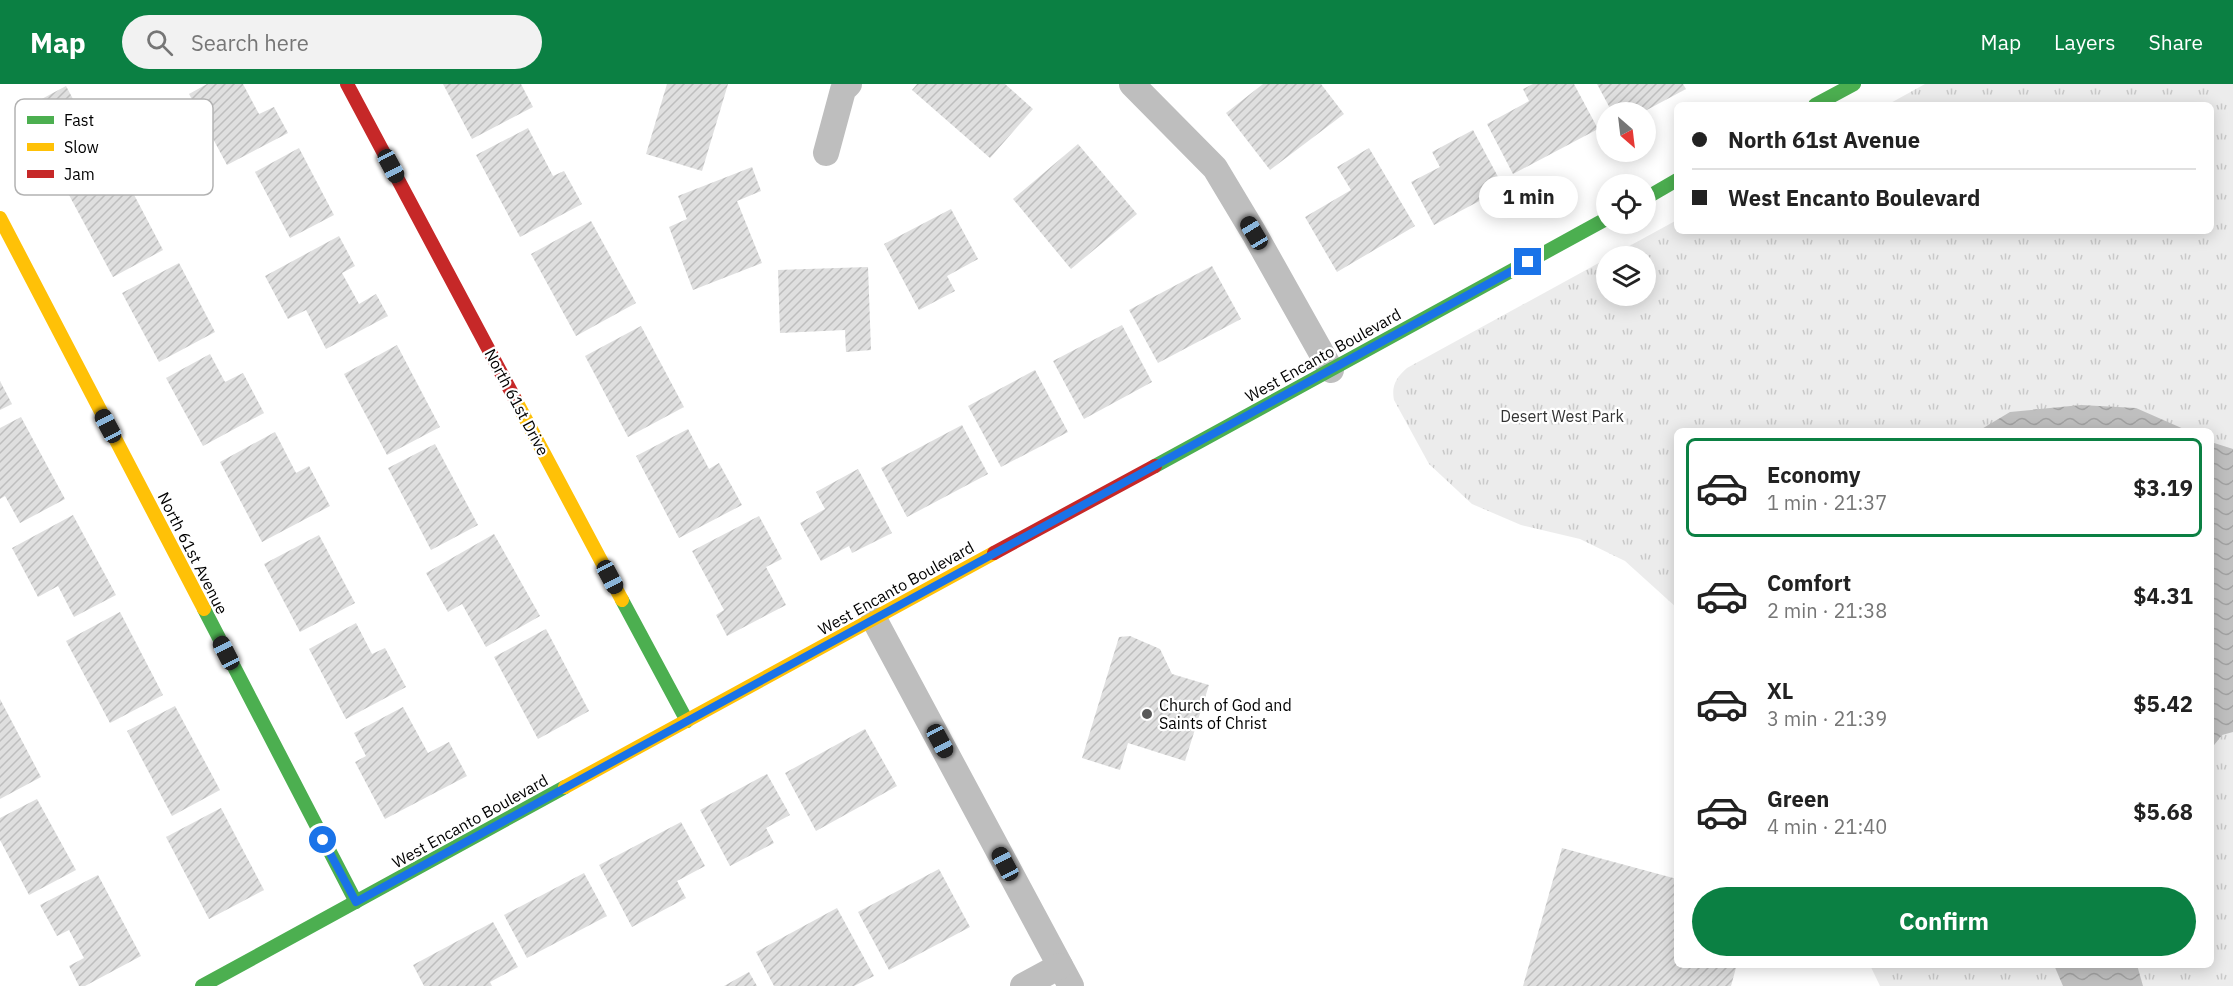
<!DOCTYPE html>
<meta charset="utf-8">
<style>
body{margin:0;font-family:"IBM Plex Sans",sans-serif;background:#f2f2f2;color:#222;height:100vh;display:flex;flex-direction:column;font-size:22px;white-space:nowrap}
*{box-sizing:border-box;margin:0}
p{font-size:20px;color:#767676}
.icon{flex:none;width:33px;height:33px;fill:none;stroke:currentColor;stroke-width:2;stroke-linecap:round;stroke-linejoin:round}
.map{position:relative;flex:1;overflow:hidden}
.sheet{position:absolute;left:1674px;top:344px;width:540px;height:540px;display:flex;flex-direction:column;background:#fff;border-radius:9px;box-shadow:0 3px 15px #0003}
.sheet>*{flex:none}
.top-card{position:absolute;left:1674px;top:18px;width:540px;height:132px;border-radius:9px;box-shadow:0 3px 15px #0003;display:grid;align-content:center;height:132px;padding:0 18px;background:#fff}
.needle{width:39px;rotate:152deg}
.tools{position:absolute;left:1596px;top:18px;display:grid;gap:12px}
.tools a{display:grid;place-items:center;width:60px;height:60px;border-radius:50%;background:#fff;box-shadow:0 3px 15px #0003;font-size:30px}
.end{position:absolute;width:27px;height:27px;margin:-14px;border:8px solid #1a73e8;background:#fff;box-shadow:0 0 0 3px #fff}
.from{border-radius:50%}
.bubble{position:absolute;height:42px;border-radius:21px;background:#fff;box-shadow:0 3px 15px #0003;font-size:20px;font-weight:700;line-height:42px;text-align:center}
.car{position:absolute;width:18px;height:36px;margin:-18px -9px;border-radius:8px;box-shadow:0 0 4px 2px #0007;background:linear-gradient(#222 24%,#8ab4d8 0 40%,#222 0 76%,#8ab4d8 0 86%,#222 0)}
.top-card b{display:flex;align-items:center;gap:21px;height:57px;font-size:22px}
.top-card b+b{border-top:2px solid #e0e0e0}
.top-card i{width:15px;height:15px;background:#222}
ul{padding:10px 0 0;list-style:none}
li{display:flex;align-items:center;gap:18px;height:99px;margin:0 12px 9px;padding:0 6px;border:3px solid transparent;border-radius:9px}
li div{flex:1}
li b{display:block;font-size:22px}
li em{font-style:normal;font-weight:700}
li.active{border-color:#0b8043}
li>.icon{width:54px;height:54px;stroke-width:1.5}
.button{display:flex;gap:12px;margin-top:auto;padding:12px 18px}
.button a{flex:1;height:69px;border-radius:36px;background:#0b8043;color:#fff;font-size:24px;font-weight:700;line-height:69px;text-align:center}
header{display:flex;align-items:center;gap:36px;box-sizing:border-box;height:84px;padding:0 30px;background:#0b8043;color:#fff}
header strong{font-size:28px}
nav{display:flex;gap:33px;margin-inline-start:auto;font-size:21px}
.search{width:420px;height:54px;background:#f2f2f2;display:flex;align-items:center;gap:15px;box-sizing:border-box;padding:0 21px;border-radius:33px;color:#767676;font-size:22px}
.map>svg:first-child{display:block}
.park{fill:url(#park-tufts)}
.water{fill:url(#water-waves)}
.building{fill:url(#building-hatch)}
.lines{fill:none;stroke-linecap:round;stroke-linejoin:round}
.street{stroke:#bebebe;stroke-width:26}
.fast{stroke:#4caf50;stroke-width:14}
.slow{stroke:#ffc107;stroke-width:14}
.jam{stroke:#c62828;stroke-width:14}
.route{stroke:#1a73e8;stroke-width:8}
.poi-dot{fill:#595959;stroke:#fff;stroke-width:2}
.labels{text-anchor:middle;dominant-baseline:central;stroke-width:4.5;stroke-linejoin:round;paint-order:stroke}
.street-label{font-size:16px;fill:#000;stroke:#fff}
.park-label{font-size:16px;fill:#333;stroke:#fff}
.poi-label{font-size:16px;fill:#000;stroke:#fff;text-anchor:start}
.key{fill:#fff;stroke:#b2b2b2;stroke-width:1.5}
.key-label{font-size:16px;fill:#000}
</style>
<header>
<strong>Map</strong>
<div class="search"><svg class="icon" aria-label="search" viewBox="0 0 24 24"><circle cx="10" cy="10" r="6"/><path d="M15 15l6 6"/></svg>Search here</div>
<nav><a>Map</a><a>Layers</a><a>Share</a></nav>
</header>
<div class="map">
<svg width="2233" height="902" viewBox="0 0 2233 902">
<defs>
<pattern id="park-tufts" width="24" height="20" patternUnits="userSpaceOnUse" patternTransform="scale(1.5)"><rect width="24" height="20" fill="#ececec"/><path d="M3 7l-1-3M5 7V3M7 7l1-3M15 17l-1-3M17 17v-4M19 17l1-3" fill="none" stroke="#c9c9c9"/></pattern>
<pattern id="water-waves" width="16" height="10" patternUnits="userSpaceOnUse" patternTransform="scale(1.5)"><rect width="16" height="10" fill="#bfbfbf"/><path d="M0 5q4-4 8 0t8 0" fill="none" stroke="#a2a2a2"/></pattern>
<pattern id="building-hatch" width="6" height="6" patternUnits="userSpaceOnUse" patternTransform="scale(1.5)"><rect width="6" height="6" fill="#dfdfdf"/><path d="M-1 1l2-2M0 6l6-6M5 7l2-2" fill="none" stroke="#bebebe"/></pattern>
</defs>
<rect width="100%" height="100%" fill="#fff"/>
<path class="park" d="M1925,0h308v902h-353l-10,-21 341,-1v-534h-534v178l-52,-47 -45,-22 -59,-14 -49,-21 -43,-40 -35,-64c-3,-15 3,-23 13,-32l199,-109v37h40v-40h-35l66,-36v11h534v-126h-324z"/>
<g class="water">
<polygon points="2081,321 2136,324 2186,346 1980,346 2010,328"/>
<polygon points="2211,358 2233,365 2233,648 2222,651 2211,665"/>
<polygon points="2054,881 2137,881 2143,902 2063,902"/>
</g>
<g class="building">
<polygon points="207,0 243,0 259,30 274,23 288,49 227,81 189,10"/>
<polygon points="443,0 521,0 533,23 472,55"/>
<polygon points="667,0 728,0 702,87 646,70"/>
<polygon points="917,0 1005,0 1033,25 990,74 912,6"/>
<polygon points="1263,0 1321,0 1344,30 1270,86 1226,29"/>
<polygon points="1533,0 1574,0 1598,45 1513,90 1487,40 1529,17 1523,5"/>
<polygon points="1597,0 1683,0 1686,5 1643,28 1612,28"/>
<polygon points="66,2 80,28 101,17 123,59 59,93 23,25"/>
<polygon points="528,44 553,92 564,87 582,120 520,153 476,71"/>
<polygon points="1473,46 1504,104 1434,141 1411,98 1440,83 1432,68"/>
<polygon points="1078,60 1137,130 1071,185 1013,115"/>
<polygon points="299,64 334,131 290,154 255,88"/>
<polygon points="1369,64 1415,142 1337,188 1305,133 1351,106 1337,83"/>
<polygon points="752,83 761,107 737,117 762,179 693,206 669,143 687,135 678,112"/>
<polygon points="120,84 163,166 113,193 69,111"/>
<polygon points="951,125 978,175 947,192 955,207 919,226 884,160"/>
<polygon points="591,137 636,219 576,252 531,170"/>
<polygon points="339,152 355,182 342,189 359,220 376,210 388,232 326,265 306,226 288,235 265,192"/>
<polygon points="179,179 215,248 159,278 122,209"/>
<polygon points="1212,182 1241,235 1158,279 1129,226"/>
<polygon points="868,183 871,266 846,268 845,246 780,249 778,186"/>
<polygon points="1122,241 1152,298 1084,335 1053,277"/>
<polygon points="641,242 684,323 628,353 585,272"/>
<polygon points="397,261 440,343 387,371 344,290"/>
<polygon points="210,270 225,298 243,289 264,329 203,362 166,294"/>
<polygon points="1035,286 1068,348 1001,383 968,322"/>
<polygon points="0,297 12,320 0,326"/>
<polygon points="21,333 65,415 20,439 5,412 0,415 0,344"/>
<polygon points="962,341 988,390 907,433 881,384"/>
<polygon points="688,345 709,385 719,379 742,421 679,454 636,372"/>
<polygon points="275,348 296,389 309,382 330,422 262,458 220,378"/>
<polygon points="435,360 478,441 431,466 388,384"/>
<polygon points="858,385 892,449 852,469 849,462 821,477 800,439 825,425 816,408"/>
<polygon points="73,431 116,511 74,533 58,502 38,513 12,464"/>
<polygon points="759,432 782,475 766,483 786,521 727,552 716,531 724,526 692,467"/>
<polygon points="494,450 540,532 486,563 462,520 448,528 426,489"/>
<polygon points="319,451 355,519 300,548 264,480"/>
<polygon points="120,528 163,611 110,639 66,557"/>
<polygon points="356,539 372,570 385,564 406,603 346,635 309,565"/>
<polygon points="546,545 589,627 538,655 494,573"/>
<polygon points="1130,552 1160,565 1172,590 1209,601 1185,677 1128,659 1120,686 1082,674 1119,553"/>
<polygon points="0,615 41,693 0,715"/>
<polygon points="175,622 220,706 172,732 127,647"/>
<polygon points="403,623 428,669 449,658 467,692 385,735 355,678 366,672 354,649"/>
<polygon points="865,645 897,702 816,747 785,689"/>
<polygon points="767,690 790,731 766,744 774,759 730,782 700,726"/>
<polygon points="37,715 76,786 29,811 0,756 0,734"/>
<polygon points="221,724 264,806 209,835 166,753"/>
<polygon points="681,738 705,782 677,797 686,814 632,843 599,781"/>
<polygon points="1562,764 1677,795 1677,880 1737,880 1731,902 1523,902"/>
<polygon points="939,785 970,843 889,886 858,828"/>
<polygon points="584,789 607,832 527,874 504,831"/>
<polygon points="98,791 141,872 85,902 79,902 69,882 84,874 69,846 57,852 40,821"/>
<polygon points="837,824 874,892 854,902 774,902 756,868"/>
<polygon points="493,838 518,883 490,898 492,902 424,902 413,881"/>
<polygon points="749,888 757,902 724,902"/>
</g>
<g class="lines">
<g class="street">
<polyline points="1132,0 1215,84 1254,149 1331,286"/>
<polyline points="826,69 843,6 849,0"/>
<polyline points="874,535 1071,902"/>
<polyline points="1023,902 1060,882"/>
</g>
<g class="fast">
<polyline points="1815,21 1854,0"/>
<polyline points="1646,114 1677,96"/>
<polyline points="1155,382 1606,135"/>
<polyline points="622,516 687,637"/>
<polyline points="204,525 356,818"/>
<polyline points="202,902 565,703"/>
</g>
<g class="slow">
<polyline points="0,134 204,525"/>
<polyline points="515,315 622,516"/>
<polyline points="565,703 994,469"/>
</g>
<g class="jam">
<polyline points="347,0 515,315"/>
<polyline points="994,469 1155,382"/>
</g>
</g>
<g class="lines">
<polyline class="route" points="323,756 356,818 1528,178"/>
</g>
<circle class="poi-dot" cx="1147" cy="630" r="6"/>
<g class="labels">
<g class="street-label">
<text transform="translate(1323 271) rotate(-29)">West Encanto Boulevard</text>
<text transform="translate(517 318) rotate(62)">North 61st Drive</text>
<text transform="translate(193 469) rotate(63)">North 61st Avenue</text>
<text transform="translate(896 504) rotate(-29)">West Encanto Boulevard</text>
<text transform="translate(470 737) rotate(-29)">West Encanto Boulevard</text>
</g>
<g class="park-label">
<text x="1562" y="332">Desert West Park</text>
</g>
<g class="poi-label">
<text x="1159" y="621">Church of God and<tspan x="1159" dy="18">Saints of Christ</tspan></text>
</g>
</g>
<rect x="15" y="15" width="198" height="96" rx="9" class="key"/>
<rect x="27" y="32" width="27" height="8" fill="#4caf50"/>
<rect x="27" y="59" width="27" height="8" fill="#ffc107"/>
<rect x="27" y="86" width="27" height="8" fill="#c62828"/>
<g class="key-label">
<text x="64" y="42">Fast</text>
<text x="64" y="69">Slow</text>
<text x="64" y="96">Jam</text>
</g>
</svg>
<div class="tools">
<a><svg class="needle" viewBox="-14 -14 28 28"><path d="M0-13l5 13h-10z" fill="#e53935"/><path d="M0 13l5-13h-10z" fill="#767676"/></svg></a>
<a><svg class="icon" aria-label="locate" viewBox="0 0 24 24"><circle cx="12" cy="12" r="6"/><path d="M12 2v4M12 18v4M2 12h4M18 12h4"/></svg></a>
<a><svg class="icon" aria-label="layers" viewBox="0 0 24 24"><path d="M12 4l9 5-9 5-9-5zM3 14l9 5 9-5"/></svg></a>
</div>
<i class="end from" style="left:323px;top:756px"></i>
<i class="end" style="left:1528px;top:178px"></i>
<div class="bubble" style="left:1479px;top:92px;width:99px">1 min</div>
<i class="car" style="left:391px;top:82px;rotate:152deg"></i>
<i class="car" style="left:1254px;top:149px;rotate:329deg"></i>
<i class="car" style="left:108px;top:342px;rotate:332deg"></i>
<i class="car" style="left:610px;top:493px;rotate:152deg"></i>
<i class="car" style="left:226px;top:569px;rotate:333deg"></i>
<i class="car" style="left:940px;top:657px;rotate:152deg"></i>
<i class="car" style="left:1005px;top:780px;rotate:332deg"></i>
<div class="top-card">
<b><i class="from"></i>North 61st Avenue</b>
<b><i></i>West Encanto Boulevard</b>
</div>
<section class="sheet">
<ul>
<li class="active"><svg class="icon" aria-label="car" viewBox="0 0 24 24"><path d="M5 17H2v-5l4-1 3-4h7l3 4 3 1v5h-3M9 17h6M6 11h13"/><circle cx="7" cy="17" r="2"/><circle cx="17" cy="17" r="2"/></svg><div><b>Economy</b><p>1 min · 21:37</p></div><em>$3.19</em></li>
<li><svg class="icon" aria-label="car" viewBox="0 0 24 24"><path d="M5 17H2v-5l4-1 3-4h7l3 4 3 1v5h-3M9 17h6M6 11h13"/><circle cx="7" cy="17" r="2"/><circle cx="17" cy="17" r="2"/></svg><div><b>Comfort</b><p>2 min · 21:38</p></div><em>$4.31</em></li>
<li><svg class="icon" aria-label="car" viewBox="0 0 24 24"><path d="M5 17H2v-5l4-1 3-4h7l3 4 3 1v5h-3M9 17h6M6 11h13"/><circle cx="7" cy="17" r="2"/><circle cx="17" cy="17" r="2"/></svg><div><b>XL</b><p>3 min · 21:39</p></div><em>$5.42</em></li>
<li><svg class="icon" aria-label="car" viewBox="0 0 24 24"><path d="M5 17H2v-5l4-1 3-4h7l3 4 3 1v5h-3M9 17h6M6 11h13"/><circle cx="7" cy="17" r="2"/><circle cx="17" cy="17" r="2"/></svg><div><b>Green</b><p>4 min · 21:40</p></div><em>$5.68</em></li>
</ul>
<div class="button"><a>Confirm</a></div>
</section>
</div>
